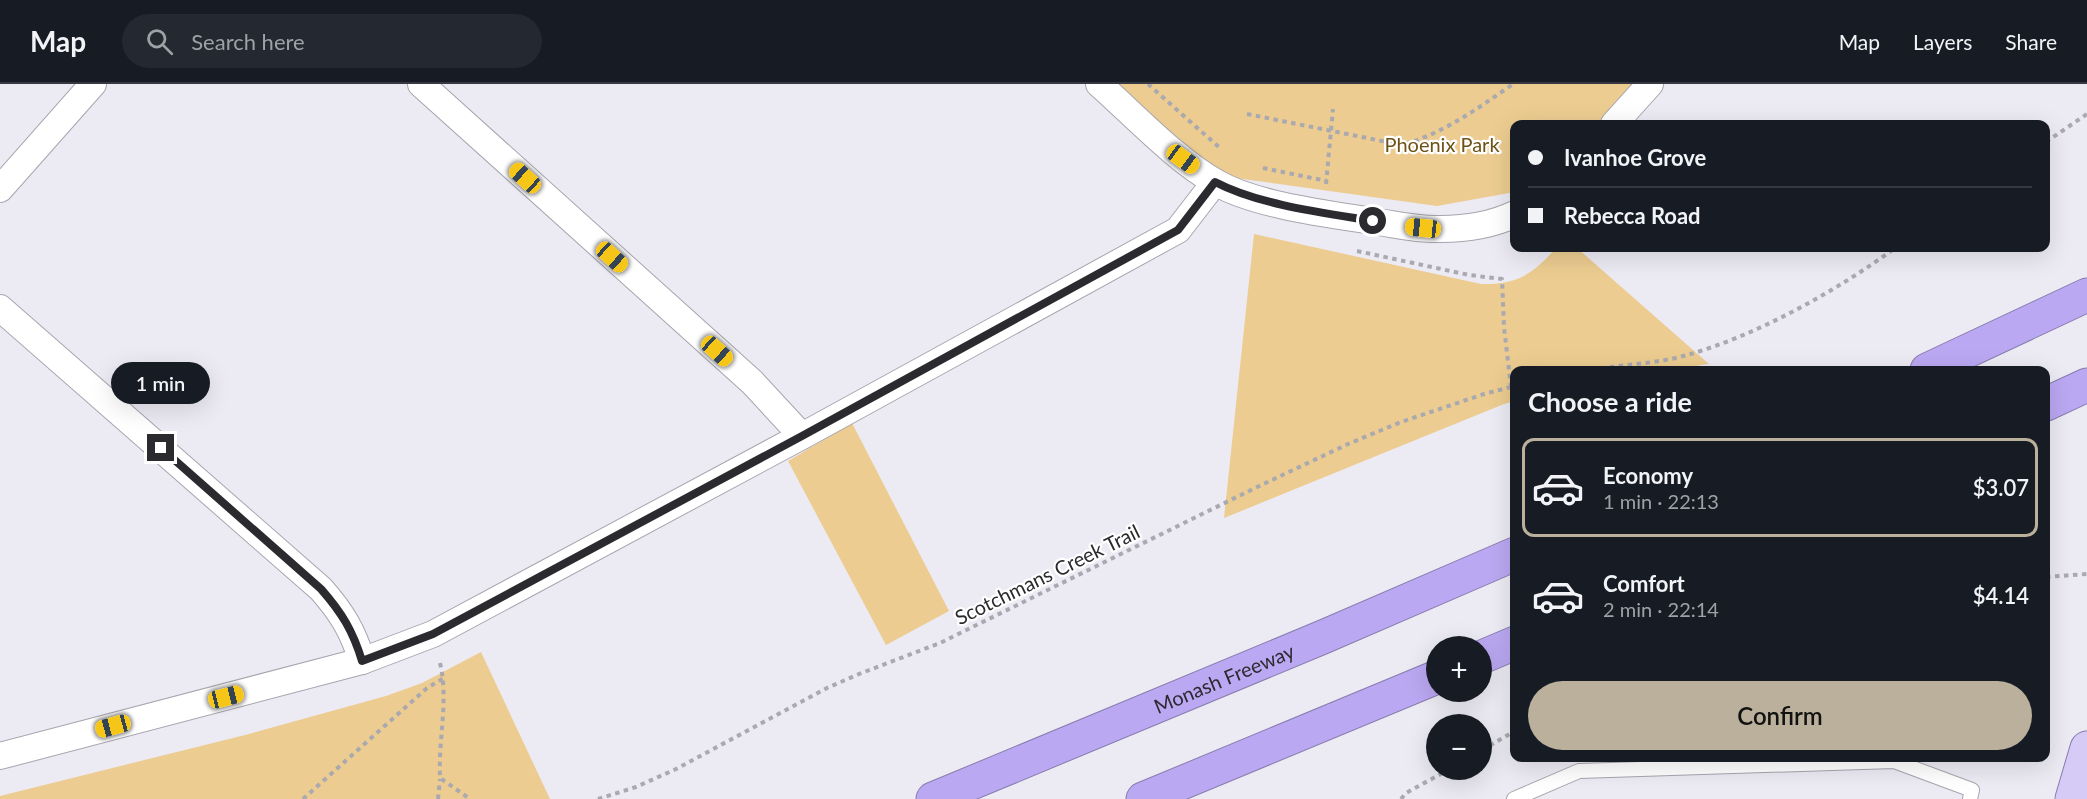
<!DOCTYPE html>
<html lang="en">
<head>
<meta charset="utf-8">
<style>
	:root { --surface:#171b24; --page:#242831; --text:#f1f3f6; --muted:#9ea1a6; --line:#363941; --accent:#bab09c }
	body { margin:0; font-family:Lato,sans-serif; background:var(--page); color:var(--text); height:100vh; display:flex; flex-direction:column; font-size:22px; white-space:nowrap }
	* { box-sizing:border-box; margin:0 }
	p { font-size:20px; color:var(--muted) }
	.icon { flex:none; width:33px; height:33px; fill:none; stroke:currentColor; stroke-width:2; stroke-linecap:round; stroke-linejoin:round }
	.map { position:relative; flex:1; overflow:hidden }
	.drawer { position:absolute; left:1510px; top:282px; width:540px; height:396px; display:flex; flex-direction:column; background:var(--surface); border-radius:12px; box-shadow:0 6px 24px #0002 }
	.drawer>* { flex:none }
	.hud { position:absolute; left:1510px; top:36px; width:540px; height:132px; border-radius:12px; box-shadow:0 6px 24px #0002; display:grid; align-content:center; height:132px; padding:0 18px; background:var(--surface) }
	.controls { position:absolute; left:1426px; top:552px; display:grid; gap:12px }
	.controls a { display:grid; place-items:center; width:66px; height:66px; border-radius:50%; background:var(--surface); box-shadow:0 6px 24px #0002; font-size:30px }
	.end { position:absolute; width:27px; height:27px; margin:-14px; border:8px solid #2b2a2e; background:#fff; box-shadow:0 0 0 3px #fff }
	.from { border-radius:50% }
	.bubble { position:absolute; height:42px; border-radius:21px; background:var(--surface); box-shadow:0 6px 24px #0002; font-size:20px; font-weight:600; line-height:42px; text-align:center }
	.car { position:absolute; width:18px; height:36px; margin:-18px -9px; border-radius:8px; box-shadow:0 0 4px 2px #0007; background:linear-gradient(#f5c518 24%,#345 0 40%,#f5c518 0 76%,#345 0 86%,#f5c518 0) }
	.hud b { display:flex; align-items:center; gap:21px; height:57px; font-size:22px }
	.hud b+b { border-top:2px solid var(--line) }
	.hud i { width:15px; height:15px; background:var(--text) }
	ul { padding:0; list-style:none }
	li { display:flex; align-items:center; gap:18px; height:99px; margin:0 12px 9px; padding:0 6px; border:3px solid transparent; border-radius:12px }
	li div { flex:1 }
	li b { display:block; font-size:22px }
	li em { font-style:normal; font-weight:600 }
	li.active { border-color:var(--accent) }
	li>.icon { width:54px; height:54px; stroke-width:1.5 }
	h2 { padding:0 18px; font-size:27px; line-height:72px }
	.action { display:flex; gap:12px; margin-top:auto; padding:12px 18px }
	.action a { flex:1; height:69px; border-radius:36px; background:var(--accent); color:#111; font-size:24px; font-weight:600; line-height:69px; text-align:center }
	header { display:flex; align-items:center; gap:36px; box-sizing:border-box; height:84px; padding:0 30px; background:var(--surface); border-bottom:2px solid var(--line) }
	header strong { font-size:28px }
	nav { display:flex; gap:33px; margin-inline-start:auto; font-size:21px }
	.search { width:420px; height:54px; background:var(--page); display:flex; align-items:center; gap:15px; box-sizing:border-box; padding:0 21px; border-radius:33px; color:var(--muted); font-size:22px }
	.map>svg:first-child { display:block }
</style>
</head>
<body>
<header>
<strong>Map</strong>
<div class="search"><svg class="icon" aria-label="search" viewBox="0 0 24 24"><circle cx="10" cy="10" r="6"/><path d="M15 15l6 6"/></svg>Search here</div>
<nav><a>Map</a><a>Layers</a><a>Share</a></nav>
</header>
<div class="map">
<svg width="2087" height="715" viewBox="0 0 2087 715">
	<rect width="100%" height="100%" fill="#ecebf4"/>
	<!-- green -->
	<g fill="#eccc90">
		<path d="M1113,0H1637L1601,40H1515V108L1437,122L1221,92Z"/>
		<path d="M1254,150L1481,200C1517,201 1533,190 1556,164H1577L1709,280L1670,286H1515V317L1504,320L1224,434Z"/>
		<path d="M852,339L949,527L886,561L788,377Z"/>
		<path d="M481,568L550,715H0V712L249,650L386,612L422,599Z"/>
	</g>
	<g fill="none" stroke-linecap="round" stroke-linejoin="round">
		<!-- service casing -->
		<g stroke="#a7a5ae" stroke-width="16">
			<path id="service" d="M1514,715L1579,687L1894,677L1972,706L1970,715"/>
		</g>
		<!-- minor casing -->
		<g stroke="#a7a5ae" stroke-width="28">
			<g id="minor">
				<path d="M421,0L752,298L802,352"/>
				<path d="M1099,0C1134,31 1177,77 1217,99C1255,121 1328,130 1372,137C1394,140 1417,146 1440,145C1465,145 1492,141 1515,130"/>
				<path d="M1614,40L1650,0"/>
				<path d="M0,105L93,0"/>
				<path d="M0,224L321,505C342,529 353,547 362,577"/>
				<path d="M0,672L362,577L433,550L802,352L1178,146L1215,98"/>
			</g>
		</g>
		<!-- primary casing -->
		<g stroke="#887cad" stroke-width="35">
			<path id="primary" d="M2072,715L2087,664"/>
		</g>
		<!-- motorway casing -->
		<g stroke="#887cad" stroke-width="35">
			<g id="motorway">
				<path d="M1927,286L2087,211"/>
				<path d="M2046,320L2087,301"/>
				<path d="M1482,573L1515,559"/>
				<path id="s1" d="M933,715L1323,553L1515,470"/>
				<path d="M1143,715L1437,593"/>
			</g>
		</g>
		<!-- path -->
		<g stroke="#aaa9b0" stroke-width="4" stroke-dasharray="4.5 4.5" stroke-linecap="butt">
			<path d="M1148,0L1221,65"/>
			<path d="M1247,30L1402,61C1444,49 1477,25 1513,0"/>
			<path d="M2046,58L2087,30"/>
			<path d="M1263,84L1327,97"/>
			<path d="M1326,100L1333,25"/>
			<path d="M1357,167L1469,191L1502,195L1504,243L1511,303"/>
			<path d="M1592,286C1623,280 1657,280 1687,271C1756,252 1838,206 1895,164"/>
			<path d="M2046,493L2087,490"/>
			<path d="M440,579C449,616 438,656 440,694L470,715"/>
			<path d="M1482,666L1515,647"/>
			<path d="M303,715L427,604L444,594"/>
			<path d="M438,715L440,695"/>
			<path d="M598,715L636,703L676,685L827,604L859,590L940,559L1253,405L1348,360L1401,338L1484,310L1515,302"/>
			<path d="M1401,715L1406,709L1448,686"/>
		</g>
		<!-- service -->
		<use href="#service" stroke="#fff" stroke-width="14"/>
		<!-- minor -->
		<use href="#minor" stroke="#fff" stroke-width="26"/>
		<!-- primary -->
		<use href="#primary" stroke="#d6cbf7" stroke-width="33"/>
		<!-- motorway -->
		<use href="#motorway" stroke="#baa8f2" stroke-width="33"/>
	</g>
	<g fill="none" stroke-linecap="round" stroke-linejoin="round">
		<!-- route -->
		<path stroke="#2b2a2e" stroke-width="8" d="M161,364L321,505C342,529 353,547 362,577L433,550L802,352L1178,146L1215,98C1259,121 1324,129 1373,137"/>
	</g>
	<g text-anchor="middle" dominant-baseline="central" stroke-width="4.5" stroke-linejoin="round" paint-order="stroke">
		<!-- park labels -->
		<g font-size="20" fill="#6e5317" stroke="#fff">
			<text x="1442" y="60">Phoenix Park</text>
		</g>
		<!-- street labels -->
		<g font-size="20" fill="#2b2a2e" stroke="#fff">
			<text transform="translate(1047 490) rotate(-26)">Scotchmans Creek Trail</text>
			<text stroke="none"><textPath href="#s1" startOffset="315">Monash Freeway</textPath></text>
		</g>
	</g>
</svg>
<div class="controls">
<a>+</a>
<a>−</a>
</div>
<i class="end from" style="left:1373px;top:137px"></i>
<i class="end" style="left:161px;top:364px"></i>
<div class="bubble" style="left:111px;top:278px;width:99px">1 min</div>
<i class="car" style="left:1183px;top:75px;rotate:126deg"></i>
<i class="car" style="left:525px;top:94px;rotate:312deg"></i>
<i class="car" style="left:1423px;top:144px;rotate:276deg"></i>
<i class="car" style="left:612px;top:173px;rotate:132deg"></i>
<i class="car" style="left:717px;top:267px;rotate:132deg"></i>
<i class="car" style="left:226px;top:613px;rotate:76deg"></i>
<i class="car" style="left:113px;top:642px;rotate:255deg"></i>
<div class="hud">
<b><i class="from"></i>Ivanhoe Grove</b>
<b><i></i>Rebecca Road</b>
</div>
<section class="drawer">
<h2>Choose a ride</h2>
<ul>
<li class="active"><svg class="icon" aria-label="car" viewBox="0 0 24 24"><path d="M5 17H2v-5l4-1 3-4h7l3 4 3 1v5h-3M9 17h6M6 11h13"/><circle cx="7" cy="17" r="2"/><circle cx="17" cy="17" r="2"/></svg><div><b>Economy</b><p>1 min · 22:13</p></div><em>$3.07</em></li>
<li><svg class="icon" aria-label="car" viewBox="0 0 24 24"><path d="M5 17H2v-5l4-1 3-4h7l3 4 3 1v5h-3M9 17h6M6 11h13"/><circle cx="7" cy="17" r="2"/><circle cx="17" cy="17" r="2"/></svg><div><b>Comfort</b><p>2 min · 22:14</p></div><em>$4.14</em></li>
</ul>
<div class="action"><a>Confirm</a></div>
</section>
</div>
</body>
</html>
